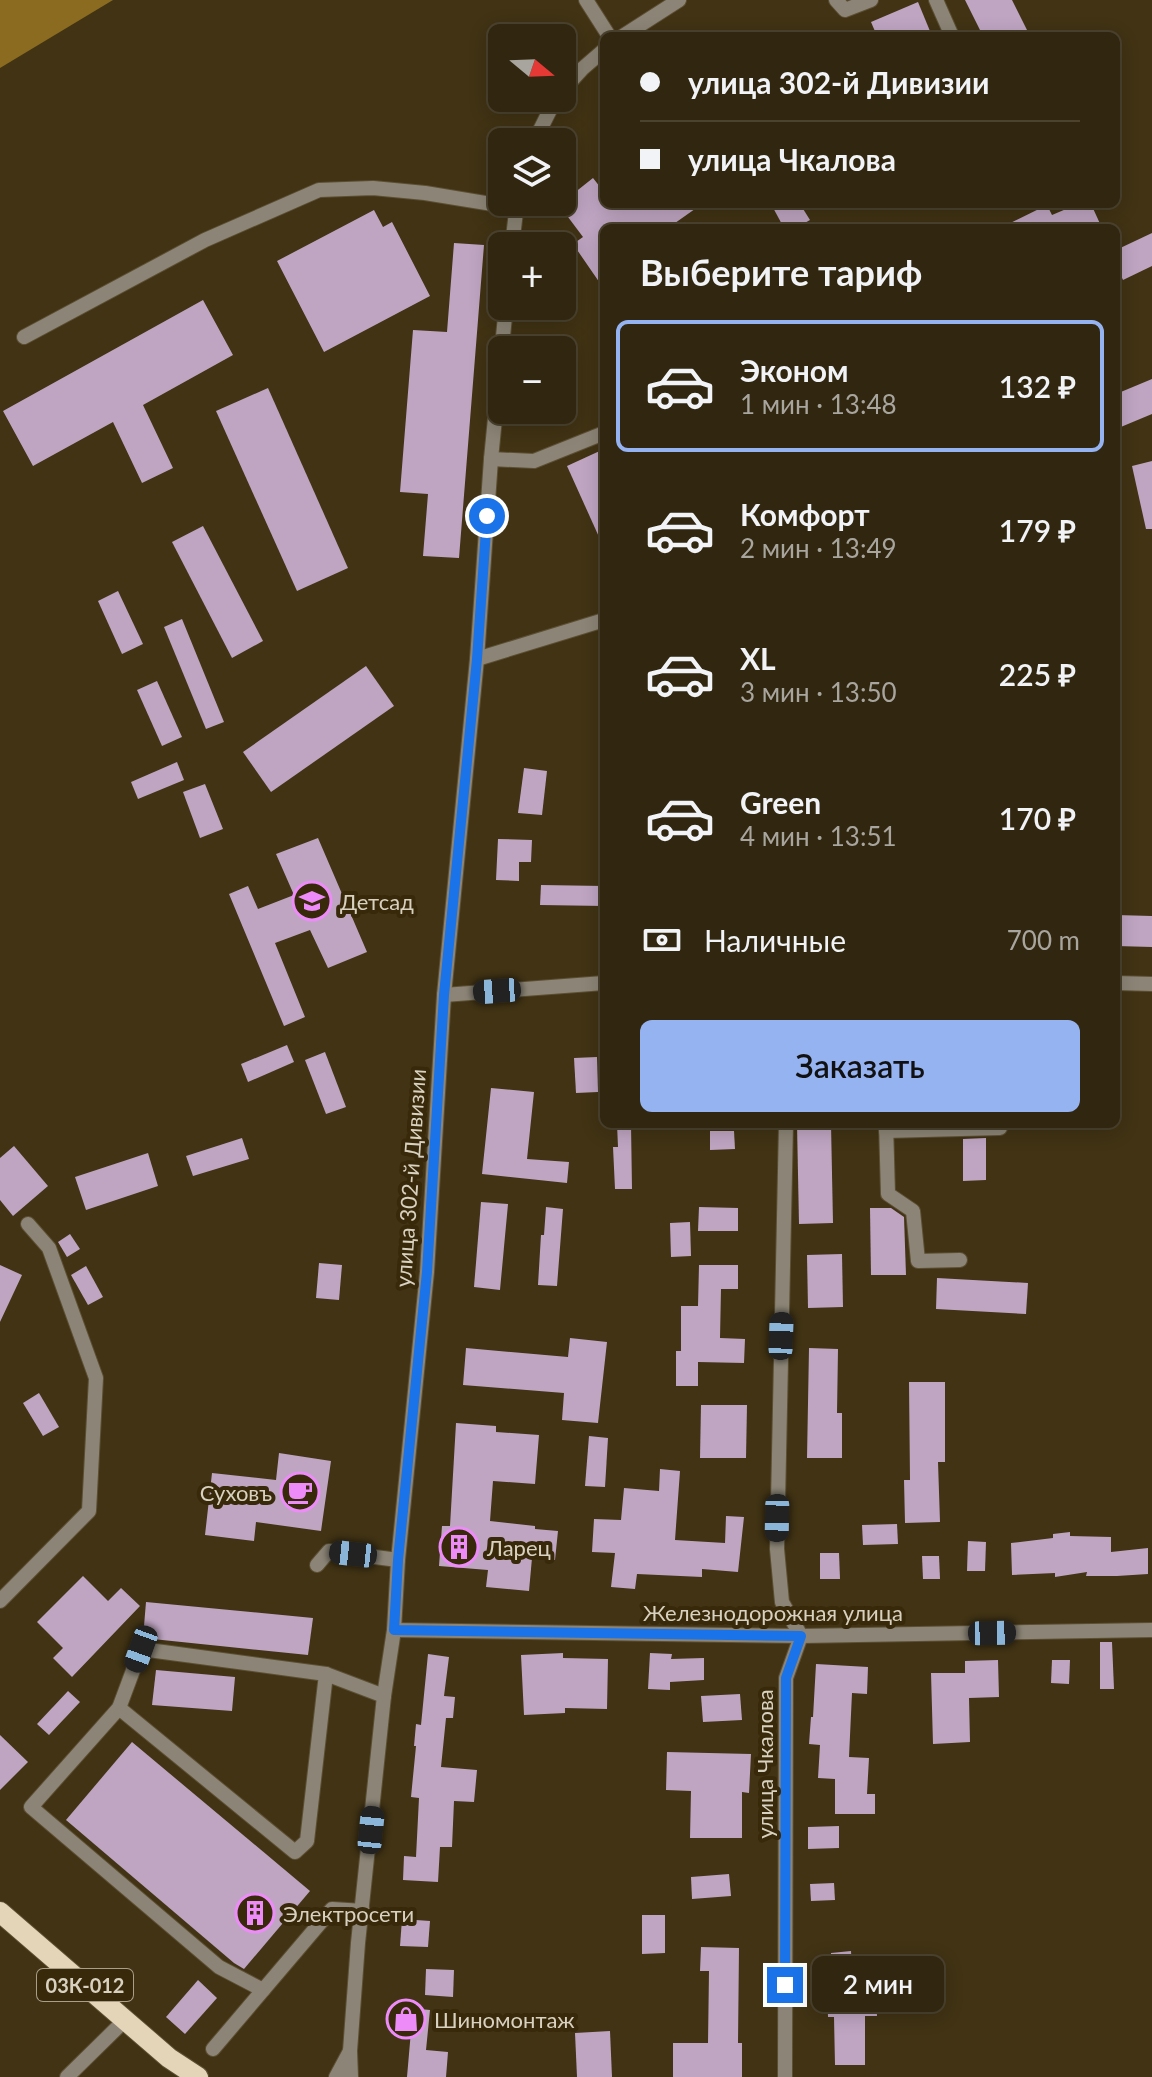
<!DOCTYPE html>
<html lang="ru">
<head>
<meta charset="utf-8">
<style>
	:root { --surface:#31260f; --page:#3d321d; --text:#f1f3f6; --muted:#a8a59e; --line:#4c432f; --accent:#95b2f1 }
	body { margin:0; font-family:Lato,sans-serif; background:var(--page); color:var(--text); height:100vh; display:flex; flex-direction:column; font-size:30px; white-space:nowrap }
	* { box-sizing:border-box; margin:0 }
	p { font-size:26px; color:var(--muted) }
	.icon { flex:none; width:44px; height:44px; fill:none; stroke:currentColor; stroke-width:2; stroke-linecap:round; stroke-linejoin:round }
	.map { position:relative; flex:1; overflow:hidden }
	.side { position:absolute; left:600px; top:224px; width:520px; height:904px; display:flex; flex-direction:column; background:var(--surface); border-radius:12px; box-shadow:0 4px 20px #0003,0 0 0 2px var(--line) }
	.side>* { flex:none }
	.top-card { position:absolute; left:600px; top:32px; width:520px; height:176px; border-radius:12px; box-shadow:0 4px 20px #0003,0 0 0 2px var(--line); display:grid; align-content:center; height:176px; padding:0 40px; background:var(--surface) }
	.needle { width:52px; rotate:109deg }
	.buttons { position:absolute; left:488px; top:24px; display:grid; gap:16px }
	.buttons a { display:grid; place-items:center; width:88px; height:88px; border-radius:12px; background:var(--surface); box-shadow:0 4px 20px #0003,0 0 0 2px var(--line); font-size:40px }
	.end { position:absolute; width:36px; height:36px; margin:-18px; border:10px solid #1a73e8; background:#fff; box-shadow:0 0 0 4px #fff }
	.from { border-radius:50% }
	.bubble { position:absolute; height:56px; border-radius:12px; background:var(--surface); box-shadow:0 4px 20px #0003,0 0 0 2px var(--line); font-size:26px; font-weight:600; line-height:56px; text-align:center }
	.car { position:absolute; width:24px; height:48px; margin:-24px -12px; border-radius:10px; box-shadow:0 0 6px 2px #0007; background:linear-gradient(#222 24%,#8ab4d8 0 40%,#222 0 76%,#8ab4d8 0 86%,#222 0) }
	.top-card b { display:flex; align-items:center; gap:28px; height:76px; font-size:30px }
	.top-card b+b { border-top:2px solid var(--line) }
	.top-card i { width:20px; height:20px; background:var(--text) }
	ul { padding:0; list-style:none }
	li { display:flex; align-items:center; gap:24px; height:132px; margin:0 16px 12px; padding:0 24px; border:4px solid transparent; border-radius:12px }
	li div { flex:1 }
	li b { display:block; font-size:30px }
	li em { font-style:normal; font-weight:600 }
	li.active { border-color:var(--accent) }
	li>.icon { width:72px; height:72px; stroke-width:1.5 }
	h2 { padding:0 40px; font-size:36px; line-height:96px }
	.pay { display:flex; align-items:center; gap:20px; height:88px; padding:0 40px; font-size:30px }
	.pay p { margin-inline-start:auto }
	.cta { display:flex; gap:16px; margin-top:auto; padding:16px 40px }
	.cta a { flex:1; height:92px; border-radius:12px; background:var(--accent); color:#111; font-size:32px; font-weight:600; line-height:92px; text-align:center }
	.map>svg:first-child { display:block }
</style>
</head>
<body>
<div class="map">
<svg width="1152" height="2077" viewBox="0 0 1152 2077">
	<rect width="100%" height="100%" fill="#413314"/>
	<!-- forest -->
	<path fill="#8a6b1f" d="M0,0H113L0,68Z"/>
	<!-- building -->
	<g fill="#bfa5c2">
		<path d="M965,0H1012L1030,36H983Z"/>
		<path d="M918,2L932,36H877L871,22Z"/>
		<path d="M593,178L604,192V204H702L668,228H604V289L573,244L583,237L559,205Z"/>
		<path d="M771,204H800L810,220L796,228H784Z"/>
		<path d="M1078,204H1091L1102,228H1000L1047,205L1052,215Z"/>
		<path d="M374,210L383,227L392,222L430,296L324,352L277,261Z"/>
		<path d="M1152,233V266L1123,280L1116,265V250Z"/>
		<path d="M454,243L484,245L459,558L423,556L428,494L400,492L413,330L447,332Z"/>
		<path d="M203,300L233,355L143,405L173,468L142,483L113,422L33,466L3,411Z"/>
		<path d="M1152,379V414L1116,429V394Z"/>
		<path d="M268,388L348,568L297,591L216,411Z"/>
		<path d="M604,449V548L567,466Z"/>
		<path d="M1152,461V529H1146L1132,466Z"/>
		<path d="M203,526L263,641L232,658L172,542Z"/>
		<path d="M118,591L143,644L122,654L98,601Z"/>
		<path d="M182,619L224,722L206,729L164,627Z"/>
		<path d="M366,666L394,706L271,792L243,752Z"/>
		<path d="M157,681L182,737L162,746L137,690Z"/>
		<path d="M177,762L184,780L138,799L131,782Z"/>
		<path d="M524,768L547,771L542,815L518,813Z"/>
		<path d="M205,784L223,829L200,838L183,792Z"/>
		<path d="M318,838L367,952L328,968L310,930L275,943L305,1017L284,1026L229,894L248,886L258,909L294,895L276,854Z"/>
		<path d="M498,839L532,840L531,862H519V881L496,880Z"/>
		<path d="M541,885L604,886V906L540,905Z"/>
		<path d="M1116,915L1152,916V947L1116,946Z"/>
		<path d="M287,1045L294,1062L248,1082L241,1064Z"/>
		<path d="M325,1052L346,1107L326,1114L305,1060Z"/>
		<path d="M597,1057L598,1092L576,1093L574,1058Z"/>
		<path d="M491,1088L534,1092L527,1159L569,1162L567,1183L482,1174Z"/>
		<path d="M617,1124H631L632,1189H615L613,1147H618Z"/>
		<path d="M797,1124H831L833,1223L799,1224Z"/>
		<path d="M710,1131H734L735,1149L710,1150Z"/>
		<path d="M242,1138L249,1159L193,1176L186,1156Z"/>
		<path d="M986,1138V1180L963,1181V1139Z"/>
		<path d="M14,1146L48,1186L13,1216L0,1200V1158Z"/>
		<path d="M148,1153L158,1186L86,1210L75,1177Z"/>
		<path d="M481,1202L508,1204L500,1290L474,1287Z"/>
		<path d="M546,1207L563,1209L557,1286L538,1285L541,1235H544Z"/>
		<path d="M699,1207L738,1208V1231H698Z"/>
		<path d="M870,1208H891L904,1217L906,1275H871Z"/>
		<path d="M690,1222L691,1256L671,1257L670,1223Z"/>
		<path d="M70,1234L80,1249L67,1257L58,1242Z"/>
		<path d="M842,1254L843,1307L808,1308L807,1255Z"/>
		<path d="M319,1263L342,1265L339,1300L316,1298Z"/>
		<path d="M0,1265L22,1275L0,1322Z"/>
		<path d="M699,1265H738V1289H721L720,1338L745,1339L744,1363L698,1362V1386H676V1351H681V1306H698Z"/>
		<path d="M86,1266L103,1297L88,1305L71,1275Z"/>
		<path d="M937,1278L1028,1283L1026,1314L936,1309Z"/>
		<path d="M570,1338L607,1342L598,1423L562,1420L564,1393L463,1385L466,1348L568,1357Z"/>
		<path d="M809,1348L838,1349L837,1413H842V1458H807Z"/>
		<path d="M909,1382H945V1462H938L940,1522L905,1523L904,1480H910Z"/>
		<path d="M39,1393L59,1427L43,1436L23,1403Z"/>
		<path d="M701,1405H747L746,1458H700Z"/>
		<path d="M456,1423L496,1426V1432L539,1435L535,1484L493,1481L490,1521L535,1526V1529L558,1531L555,1560L532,1558L529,1591L486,1587L488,1570L439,1566L442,1526H450Z"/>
		<path d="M589,1436L608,1438L605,1487L585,1486Z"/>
		<path d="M279,1453L331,1461L321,1531L256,1522L254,1541L205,1535L212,1473L276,1480Z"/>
		<path d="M660,1469L680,1471L675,1540L725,1543L726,1516L744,1517L738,1572L702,1569V1577L637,1574L635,1589L611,1587L615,1553L592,1552L594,1519L621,1520L624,1488L659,1491Z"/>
		<path d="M897,1524L898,1544L863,1545L862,1525Z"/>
		<path d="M1070,1532V1536L1111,1537V1552L1148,1548V1574L1117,1576H1086L1087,1572L1055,1577V1573L1012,1575L1011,1543L1053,1538V1534Z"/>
		<path d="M968,1541L986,1542L985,1571H967Z"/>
		<path d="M820,1553H839L840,1579H820Z"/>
		<path d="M922,1556H939L940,1579H923Z"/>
		<path d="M83,1576L108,1601L121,1588L140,1606L72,1677L53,1658L63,1648L37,1622Z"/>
		<path d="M146,1602L313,1618L308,1655L143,1638Z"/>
		<path d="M1100,1642H1112L1114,1689H1100Z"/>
		<path d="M563,1653V1658L608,1659L607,1709L565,1708V1713L524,1715L521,1655Z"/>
		<path d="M650,1653L672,1654L671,1659L704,1658V1680L670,1682V1690L648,1689Z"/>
		<path d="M428,1654L449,1657L444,1696L455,1697L453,1718H446L441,1767L477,1770L474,1802L454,1801L452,1847H440L438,1882L403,1880L404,1856L416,1857L419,1798L411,1797L416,1746H414L416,1724L421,1725Z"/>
		<path d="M998,1660L999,1697L969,1698L970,1742L933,1744L931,1673H965V1661Z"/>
		<path d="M1052,1660H1070L1069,1684L1051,1683Z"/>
		<path d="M816,1664L868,1667L867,1694L852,1693L849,1757L869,1758L867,1794H875V1814H835V1779L818,1778L820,1745L809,1744L811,1717H813Z"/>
		<path d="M156,1670L235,1677L232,1711L152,1705Z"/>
		<path d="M68,1691L80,1702L49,1735L37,1724Z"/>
		<path d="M740,1694L742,1720L703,1722L701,1696Z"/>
		<path d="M0,1735L28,1762L0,1790Z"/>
		<path d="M132,1742L310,1891L244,1969L234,1963L66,1820Z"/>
		<path d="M667,1752L751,1754L749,1793L742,1792V1838H690L691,1791L666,1790Z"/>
		<path d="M839,1826V1848L808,1849V1827Z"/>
		<path d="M729,1874L731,1896L692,1899L691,1877Z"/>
		<path d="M834,1883L835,1900L811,1901L810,1884Z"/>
		<path d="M642,1915H665V1953L642,1954Z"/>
		<path d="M402,1919L430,1921L428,1947L400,1946Z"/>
		<path d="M701,1947L739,1948L738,2043H742V2077H673V2043H708L709,1971H700Z"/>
		<path d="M851,1951L853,1986H876L877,2016H865V2065H835L834,2017H828L827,1987H831V1953Z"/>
		<path d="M426,1969L454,1970L453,1997L425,1995Z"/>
		<path d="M198,1980L217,1998L185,2034L166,2017Z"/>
		<path d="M400,2007L430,2010L426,2050L448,2052L446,2077H407L411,2031L398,2030Z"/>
		<path d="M610,2031L612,2077H577L575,2033Z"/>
	</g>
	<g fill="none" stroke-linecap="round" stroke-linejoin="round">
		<!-- minor casing -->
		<g stroke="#5c4f33" stroke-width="16">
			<g id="minor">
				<path d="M586,0L609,36"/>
				<path d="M836,0L845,10L871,0"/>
				<path d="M936,0L952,36"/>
				<path d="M623,36L679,0"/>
				<path d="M562,91L582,69L604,50"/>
				<path d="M534,142L556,98"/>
				<path d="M512,246L517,203"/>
				<path d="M24,337L205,240L319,190L373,188L425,193L516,208"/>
				<path d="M491,459L534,461L604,433"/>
				<path d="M477,659L604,620"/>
				<path d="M1116,983L1152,984"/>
				<path d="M444,995L604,983"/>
				<path d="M886,1124L888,1194L913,1211L918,1261L960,1260"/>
				<path d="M886,1131L1000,1128"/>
				<path d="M317,1565L329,1551L398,1560"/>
				<path d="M0,1601L89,1511L96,1378L49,1248L28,1224"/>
				<path d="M394,1630L801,1636L1152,1630"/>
				<path d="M119,1708L295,1852L307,1841L326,1674"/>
				<path d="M263,1990L219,1967L31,1807L119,1708L141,1649L326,1674L384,1696"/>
				<path d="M213,2049L332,1909L363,1911"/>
				<path d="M67,2077L125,2020"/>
				<path d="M336,2077L350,2051"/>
				<path d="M351,2077L350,2051L358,1943L384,1696L394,1630L398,1560L427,1272L444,995L477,659L491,459L506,306"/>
				<path d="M785,2077L786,1678L801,1636L782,1602L777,1549L786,1124"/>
			</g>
		</g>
		<!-- major casing -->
		<g stroke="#5c4f33" stroke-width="22">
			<path id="major" d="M0,1912L169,2058L198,2077"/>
		</g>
		<!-- minor -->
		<use href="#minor" stroke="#8c8577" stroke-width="14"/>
		<!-- major -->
		<use href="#major" stroke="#e4d5b8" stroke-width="20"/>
	</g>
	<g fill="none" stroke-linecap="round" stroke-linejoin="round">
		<!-- route -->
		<path stroke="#1a73e8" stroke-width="10" d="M487,516L477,659L444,995L427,1272L398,1560L394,1630L801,1636L786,1678L785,1985"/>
	</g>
	<!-- icons -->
	<defs>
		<g id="school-ring" transform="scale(2)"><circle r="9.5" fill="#372909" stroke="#ed8cf9" stroke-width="1.5"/><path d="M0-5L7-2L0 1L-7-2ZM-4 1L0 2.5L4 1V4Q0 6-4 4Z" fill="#ed8cf9"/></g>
		<g id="cafe-ring" transform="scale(2)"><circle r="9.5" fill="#372909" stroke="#ed8cf9" stroke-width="1.5"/><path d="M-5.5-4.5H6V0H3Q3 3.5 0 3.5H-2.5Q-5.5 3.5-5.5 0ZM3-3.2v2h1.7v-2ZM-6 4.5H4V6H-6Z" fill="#ed8cf9"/></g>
		<g id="building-ring" transform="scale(2)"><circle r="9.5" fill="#372909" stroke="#ed8cf9" stroke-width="1.5"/><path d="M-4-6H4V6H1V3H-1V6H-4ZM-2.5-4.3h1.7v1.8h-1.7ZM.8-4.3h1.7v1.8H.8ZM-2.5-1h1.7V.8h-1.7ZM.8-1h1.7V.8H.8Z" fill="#ed8cf9"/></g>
		<g id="shop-ring" transform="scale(2)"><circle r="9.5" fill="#372909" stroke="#ed8cf9" stroke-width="1.5"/><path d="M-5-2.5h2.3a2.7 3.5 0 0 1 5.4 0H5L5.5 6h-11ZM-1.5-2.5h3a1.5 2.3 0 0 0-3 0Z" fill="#ed8cf9"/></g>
	</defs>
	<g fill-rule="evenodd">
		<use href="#school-ring" x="312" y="901"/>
		<use href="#cafe-ring" x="300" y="1492"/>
		<use href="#building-ring" x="459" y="1547"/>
		<use href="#building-ring" x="255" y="1913"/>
		<use href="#shop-ring" x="406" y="2019"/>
	</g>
	<g text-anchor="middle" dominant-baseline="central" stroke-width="8" stroke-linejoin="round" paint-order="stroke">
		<!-- shield labels -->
		<rect fill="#372909" stroke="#a89f89" stroke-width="2" x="37" y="1969" width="96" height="32" rx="6"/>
		<g font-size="20" font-weight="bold" fill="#d9d1c0">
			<text x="85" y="1985">03К-012</text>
		</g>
		<!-- poi labels -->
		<g font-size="22" fill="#d9d1c0" stroke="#372909" text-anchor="start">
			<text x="340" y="901">Детсад</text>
			<text x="272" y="1492" text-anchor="end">Суховъ</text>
			<text x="487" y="1547">Ларец</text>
			<text x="283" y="1913">Электросети</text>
			<text x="434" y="2019">Шиномонтаж</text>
		</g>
		<!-- street labels -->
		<g font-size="22" fill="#d9d1c0" stroke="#372909">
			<text transform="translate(410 1178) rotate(-86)">улица 302-й Дивизии</text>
			<text x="773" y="1612">Железнодорожная улица</text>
			<text transform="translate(764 1764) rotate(-90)">улица Чкалова</text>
		</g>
	</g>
</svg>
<div class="buttons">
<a><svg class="needle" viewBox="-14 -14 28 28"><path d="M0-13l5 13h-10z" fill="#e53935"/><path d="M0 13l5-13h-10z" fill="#a8a59e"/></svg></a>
<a><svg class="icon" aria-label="layers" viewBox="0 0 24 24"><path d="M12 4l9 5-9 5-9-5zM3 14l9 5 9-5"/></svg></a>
<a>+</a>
<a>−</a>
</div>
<i class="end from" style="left:487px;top:516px"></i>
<i class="end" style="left:785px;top:1985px"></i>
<div class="bubble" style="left:812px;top:1956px;width:132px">2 мин</div>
<i class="car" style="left:497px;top:991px;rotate:266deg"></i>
<i class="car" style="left:781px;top:1336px;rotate:2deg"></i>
<i class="car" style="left:777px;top:1518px;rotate:181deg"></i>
<i class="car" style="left:353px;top:1554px;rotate:276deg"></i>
<i class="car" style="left:992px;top:1633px;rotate:89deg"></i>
<i class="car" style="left:141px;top:1649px;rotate:200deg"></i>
<i class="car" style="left:371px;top:1830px;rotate:6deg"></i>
<div class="top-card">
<b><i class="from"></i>улица 302-й Дивизии</b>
<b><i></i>улица Чкалова</b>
</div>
<section class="side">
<h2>Выберите тариф</h2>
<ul>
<li class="active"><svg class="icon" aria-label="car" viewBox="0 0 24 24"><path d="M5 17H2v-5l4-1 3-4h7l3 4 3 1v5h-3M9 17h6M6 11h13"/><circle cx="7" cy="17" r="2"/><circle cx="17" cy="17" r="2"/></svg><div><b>Эконом</b><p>1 мин · 13:48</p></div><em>132 ₽</em></li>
<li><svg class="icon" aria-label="car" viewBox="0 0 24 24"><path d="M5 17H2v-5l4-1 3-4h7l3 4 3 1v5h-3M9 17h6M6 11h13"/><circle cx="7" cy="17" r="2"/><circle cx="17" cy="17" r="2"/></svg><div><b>Комфорт</b><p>2 мин · 13:49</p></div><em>179 ₽</em></li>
<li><svg class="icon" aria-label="car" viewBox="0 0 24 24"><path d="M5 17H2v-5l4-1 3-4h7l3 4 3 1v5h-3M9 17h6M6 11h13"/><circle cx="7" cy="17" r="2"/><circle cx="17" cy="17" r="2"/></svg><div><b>XL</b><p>3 мин · 13:50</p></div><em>225 ₽</em></li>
<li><svg class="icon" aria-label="car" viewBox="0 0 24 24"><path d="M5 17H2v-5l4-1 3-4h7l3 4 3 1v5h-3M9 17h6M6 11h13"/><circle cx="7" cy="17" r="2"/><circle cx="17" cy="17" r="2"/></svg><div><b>Green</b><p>4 мин · 13:51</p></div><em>170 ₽</em></li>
</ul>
<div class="pay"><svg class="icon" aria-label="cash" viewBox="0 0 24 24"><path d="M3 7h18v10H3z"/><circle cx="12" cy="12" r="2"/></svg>Наличные<p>700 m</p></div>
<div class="cta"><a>Заказать</a></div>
</section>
</div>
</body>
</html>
